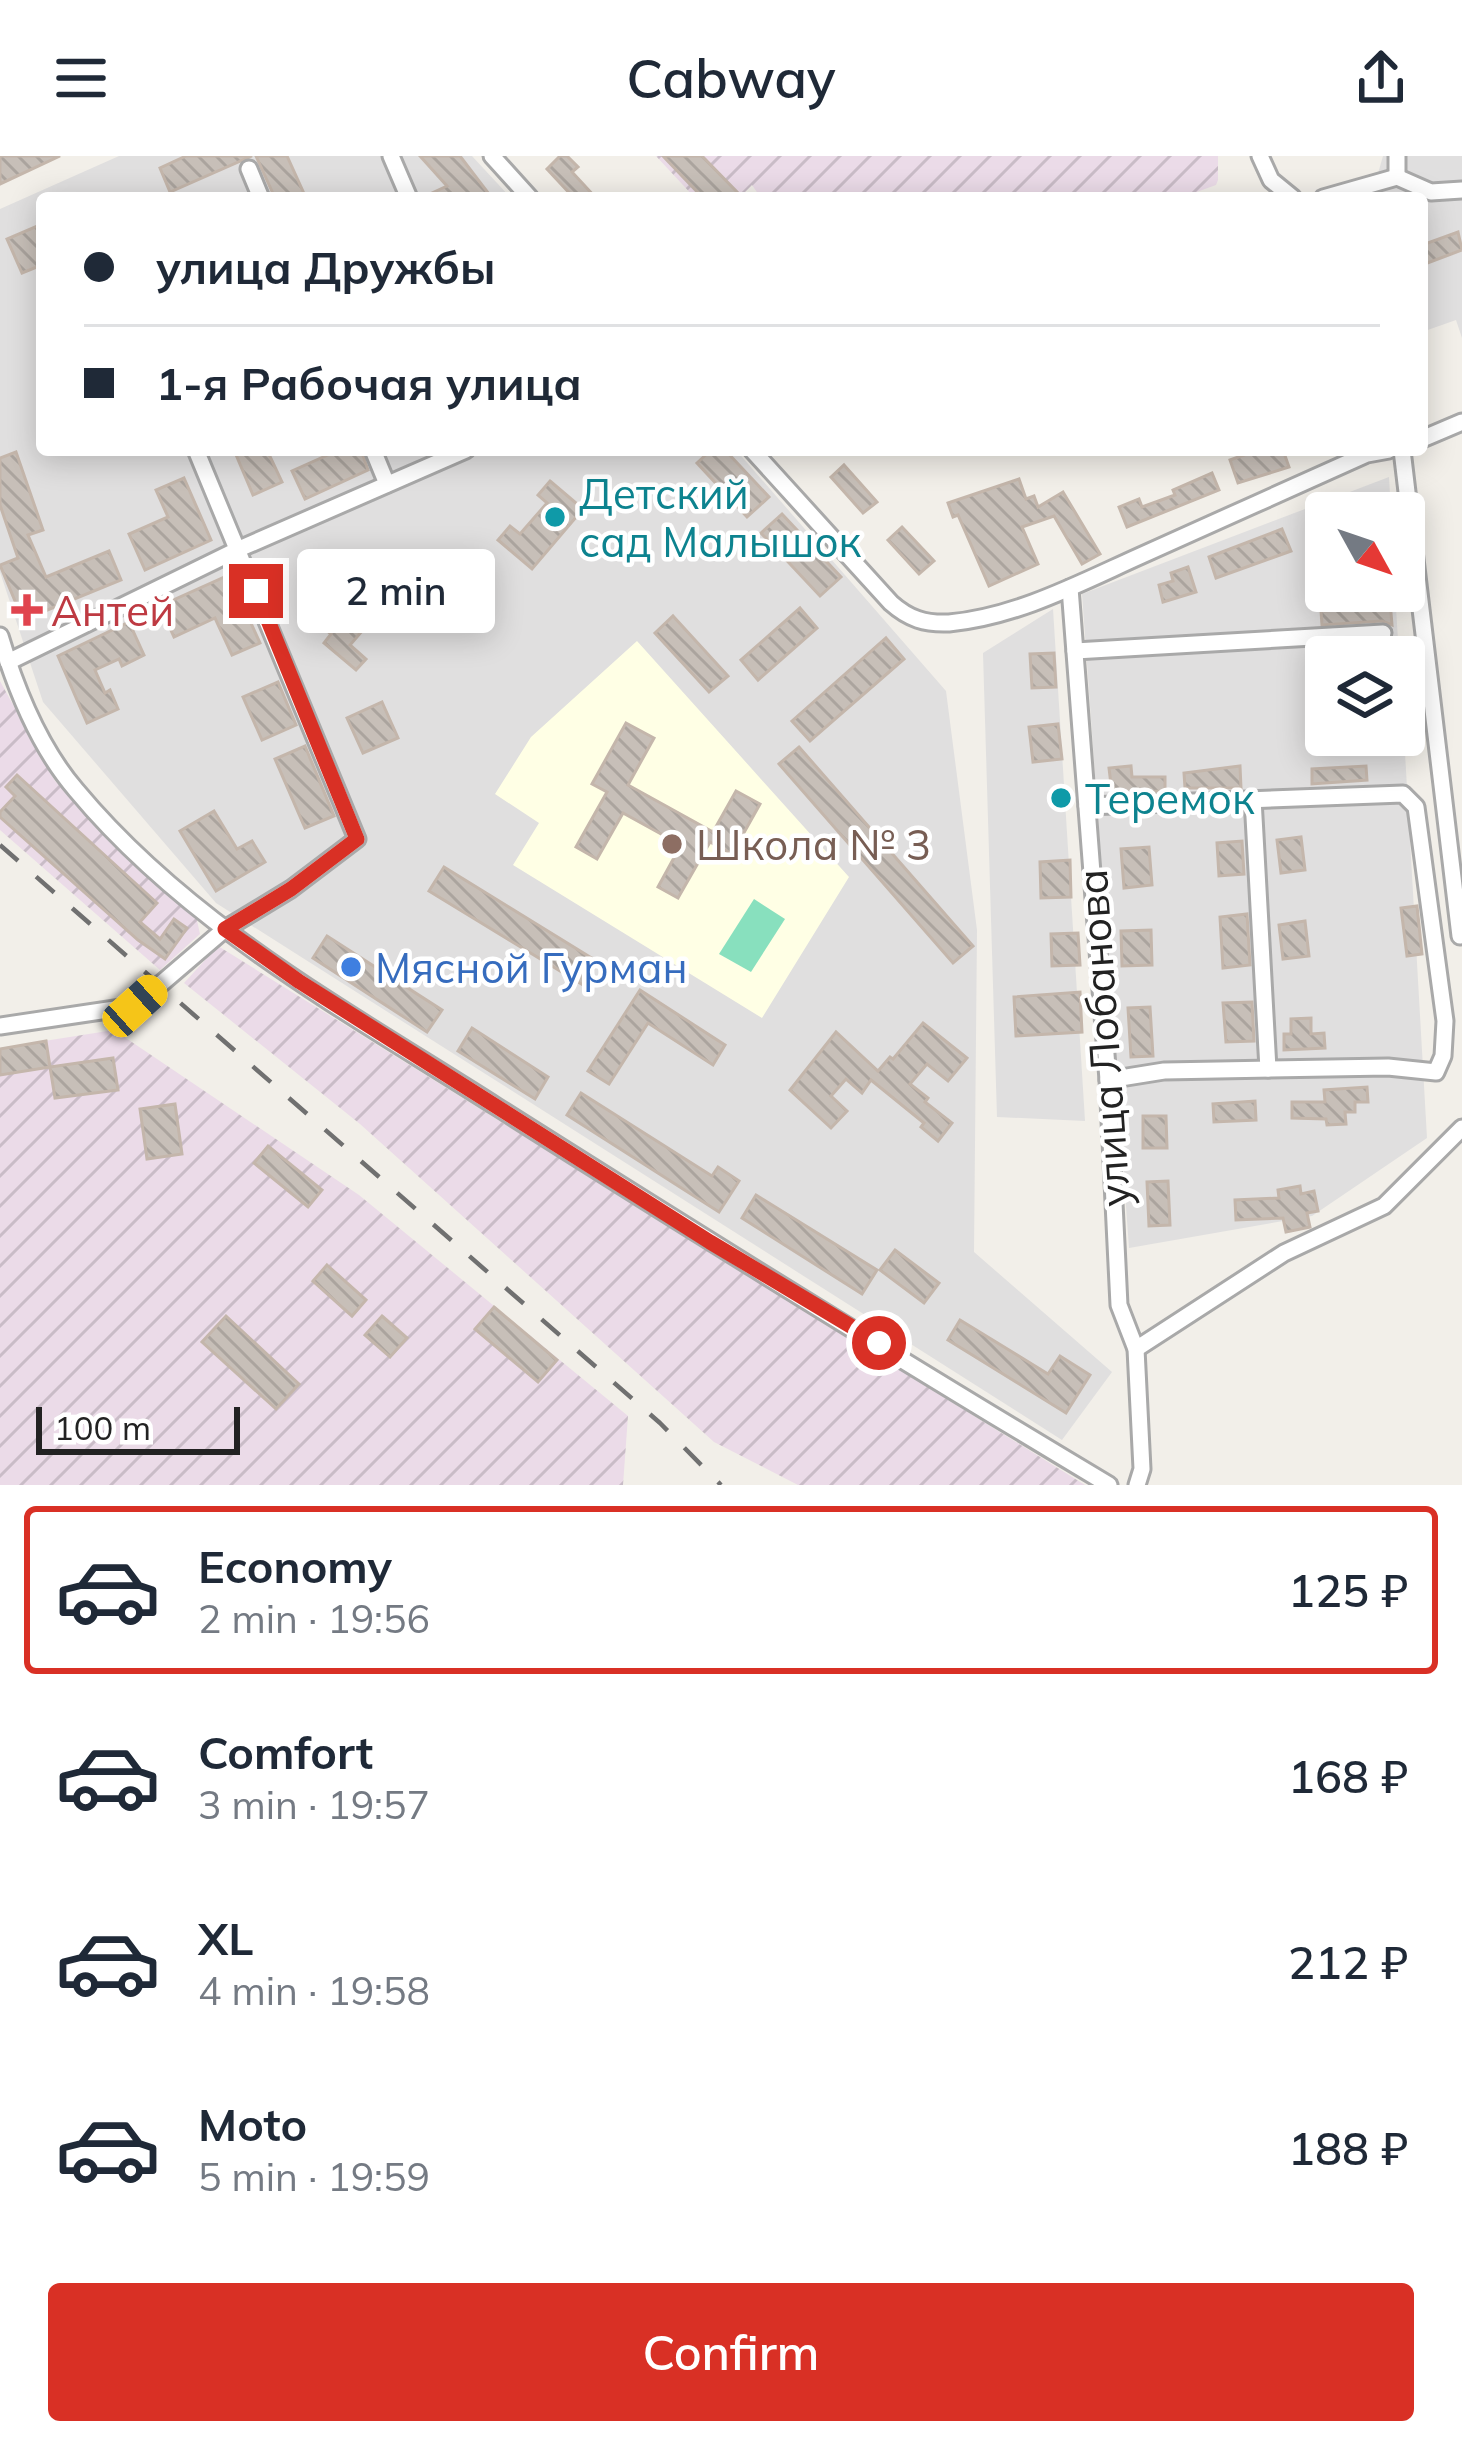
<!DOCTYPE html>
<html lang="en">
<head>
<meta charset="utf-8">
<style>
	:root { --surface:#fff; --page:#f6f6f7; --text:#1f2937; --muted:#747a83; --line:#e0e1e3; --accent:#d93025 }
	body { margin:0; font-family:Mulish,sans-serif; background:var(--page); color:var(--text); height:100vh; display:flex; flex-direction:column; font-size:45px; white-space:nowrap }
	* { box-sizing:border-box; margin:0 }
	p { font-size:39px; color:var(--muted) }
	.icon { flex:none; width:66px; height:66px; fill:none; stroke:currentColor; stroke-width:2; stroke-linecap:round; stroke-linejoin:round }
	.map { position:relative; height:1329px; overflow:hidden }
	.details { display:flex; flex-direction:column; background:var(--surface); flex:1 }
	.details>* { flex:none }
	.top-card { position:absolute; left:36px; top:36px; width:1392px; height:264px; border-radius:12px; box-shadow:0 6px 30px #0003; display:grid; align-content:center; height:264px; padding:0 48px; background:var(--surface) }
	.needle { width:78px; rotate:130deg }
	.fabs { position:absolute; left:1305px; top:336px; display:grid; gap:24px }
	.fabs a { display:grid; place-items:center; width:120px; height:120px; border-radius:12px; background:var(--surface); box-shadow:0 6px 30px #0003; font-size:60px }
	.scale { position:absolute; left:36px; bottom:30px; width:204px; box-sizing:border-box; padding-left:12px; border:6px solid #222; border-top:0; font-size:33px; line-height:42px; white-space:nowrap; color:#222; -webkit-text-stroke:9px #fff; paint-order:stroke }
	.end { position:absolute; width:54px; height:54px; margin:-27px; border:15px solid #d93025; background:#fff; box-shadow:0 0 0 6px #fff }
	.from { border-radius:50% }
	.bubble { position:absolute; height:84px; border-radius:12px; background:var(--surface); box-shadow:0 6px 30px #0003; font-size:39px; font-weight:600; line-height:84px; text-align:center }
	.car { position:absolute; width:36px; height:72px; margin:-36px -18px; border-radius:15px; box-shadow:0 0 9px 3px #0007; background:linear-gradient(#f5c518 24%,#345 0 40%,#f5c518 0 76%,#345 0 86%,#f5c518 0) }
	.top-card b { display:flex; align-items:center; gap:42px; height:114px; font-size:45px }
	.top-card b+b { border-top:3px solid var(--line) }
	.top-card i { width:30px; height:30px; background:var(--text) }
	ul { padding:21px 0 0; list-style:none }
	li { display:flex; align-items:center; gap:36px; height:168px; margin:0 24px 18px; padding:0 24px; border:6px solid transparent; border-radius:12px }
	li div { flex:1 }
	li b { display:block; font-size:45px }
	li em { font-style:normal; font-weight:600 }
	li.selected { border-color:var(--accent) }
	li>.icon { width:108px; height:108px; stroke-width:1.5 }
	.primary-button { display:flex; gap:24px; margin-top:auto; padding:24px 48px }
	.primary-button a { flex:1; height:138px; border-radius:12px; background:var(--accent); color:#fff; font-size:48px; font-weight:600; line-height:138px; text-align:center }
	header { display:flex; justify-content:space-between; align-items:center; height:156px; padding:0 48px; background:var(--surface); font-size:54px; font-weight:600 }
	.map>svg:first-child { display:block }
</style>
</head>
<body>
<header><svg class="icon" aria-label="menu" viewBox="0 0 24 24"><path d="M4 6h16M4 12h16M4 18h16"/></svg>Cabway<svg class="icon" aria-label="share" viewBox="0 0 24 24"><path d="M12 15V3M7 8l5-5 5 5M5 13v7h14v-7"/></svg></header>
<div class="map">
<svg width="1462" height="1329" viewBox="0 0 1462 1329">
	<defs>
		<pattern id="industrial-furrows" width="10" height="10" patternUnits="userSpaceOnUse" patternTransform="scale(3)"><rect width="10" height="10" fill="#ebdbe8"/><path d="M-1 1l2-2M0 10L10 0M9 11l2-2" fill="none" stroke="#c9bcc7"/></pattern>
		<pattern id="building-back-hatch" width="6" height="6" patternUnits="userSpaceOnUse" patternTransform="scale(3)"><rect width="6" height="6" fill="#c7bfb8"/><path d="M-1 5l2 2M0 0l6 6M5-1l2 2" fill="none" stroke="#aba49e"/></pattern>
	</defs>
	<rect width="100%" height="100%" fill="#f2efe9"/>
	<!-- residential -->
	<g fill="#e0dfdf">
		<path d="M119,0H472L511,42H42V294H736L946,535L977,774L974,1096L1112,1216L1062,1284L216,747L43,546L0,416V53Z"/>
		<path d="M1383,0H1462V182L1456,164L1422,176V42H1380L1375,28Z"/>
		<path d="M1389,321L1391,357H1326V435H1395L1399,501H1326V579H1404L1427,982L1312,1060L1129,1092L1082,438Z"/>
		<path d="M1053,453L1085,965L997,961L983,497Z"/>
	</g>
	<!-- industrial -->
	<g fill="url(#industrial-furrows)">
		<path d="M656,0H1218V24L1216,29L1180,42H761L752,29L739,42H695Z"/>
		<path d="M0,525L55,625L196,760L200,778L160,814L0,674Z"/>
		<path d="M218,790L1085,1329H798L714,1286L360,968L184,827Z"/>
		<path d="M114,874L359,1039L628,1260L623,1329H0V892Z"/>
	</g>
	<!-- education -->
	<path fill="#ffffe5" d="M637,485L849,721L762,862L513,709L539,667L495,638L531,581Z"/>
	<!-- pitch -->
	<path fill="#88e0be" d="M754,743L785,763L751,816L719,798Z"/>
	<!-- building -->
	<g fill="url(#building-back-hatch)" stroke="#c4b6ab" stroke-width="3">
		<path d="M0,0H60L0,28Z"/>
		<path d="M186,0H252L170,36L160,12Z"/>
		<path d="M256,0H287L306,42H275Z"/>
		<path d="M420,0H460L492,42H421L447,30Z"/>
		<path d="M560,0H567L578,11L572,16L596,42H574L547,13Z"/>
		<path d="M663,0H702L737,36L730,42H703Z"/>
		<path d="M42,68V99L38,100L42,109L22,117L7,83Z"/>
		<path d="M1458,76L1462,94L1422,109V89Z"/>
		<path d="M234,294H267L282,326L253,339Z"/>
		<path d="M339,294H361L368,314L305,343L292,315Z"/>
		<path d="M711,294H725L769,341L747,361L697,307Z"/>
		<path d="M1258,294H1283L1289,311L1238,327L1230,304Z"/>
		<path d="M16,296L43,374L28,379L46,421L109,395L121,424L23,464L0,409L18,402L0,349V302Z"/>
		<path d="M844,309L877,346L863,357L831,321Z"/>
		<path d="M1212,317L1219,334L1127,371L1119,351L1139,343L1142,351L1175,339L1173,334Z"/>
		<path d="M184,322L211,384L145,414L129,378L168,361L156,334Z"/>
		<path d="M1019,323L1026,343L1034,340L1038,351L1063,336L1100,398L1082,408L1054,360L1022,371L1038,408L989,430L958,359L953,361L948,347Z"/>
		<path d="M550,325L583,353L532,413L498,384L510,370L520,378L547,347L538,339Z"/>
		<path d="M782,358L841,421L820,440L761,377Z"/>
		<path d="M902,371L934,405L919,418L888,384Z"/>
		<path d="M1282,373L1291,395L1216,422L1209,401Z"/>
		<path d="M1188,411L1196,436L1163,446L1159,429L1173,425L1171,417Z"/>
		<path d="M229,419L260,487L232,499L215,462L174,481L160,450Z"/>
		<path d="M386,419L416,446L404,459L388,445L350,489L366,503L356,514L324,487L331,478L325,473L368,424L375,431Z"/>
		<path d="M1390,445L1392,469L1382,465L1322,469L1321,455L1359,453L1358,448Z"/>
		<path d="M800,452L817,472L758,524L741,504Z"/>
		<path d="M673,460L728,520L709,536L655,477Z"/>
		<path d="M129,466L144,499L122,510L119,503L95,514L105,537L110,534L118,553L87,567L58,500Z"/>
		<path d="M886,482L904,503L810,585L792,565Z"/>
		<path d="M1054,497L1056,531L1032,532L1030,498Z"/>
		<path d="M278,526L296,569L262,584L243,541Z"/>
		<path d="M382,546L398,582L363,597L347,562Z"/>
		<path d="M626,567L654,582L628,629L713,676L736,635L760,648L732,698L710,686L678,742L658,731L681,689L623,657L597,703L576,691L607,636L592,628Z"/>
		<path d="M1058,568L1062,603L1033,606L1029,571Z"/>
		<path d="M305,590L334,660L305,672L275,603Z"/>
		<path d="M799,591L973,790L953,807L779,608Z"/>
		<path d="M1131,610L1132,621H1165V635L1112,637L1109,612Z"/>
		<path d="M1240,610L1241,632H1185L1184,617Z"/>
		<path d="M1366,610L1367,624L1312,628V613Z"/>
		<path d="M17,619L157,747L140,766L160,783L174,763L187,772L165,803L138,784L0,661V656L15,640L6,631Z"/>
		<path d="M214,655L237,693L252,685L265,706L216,735L180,675Z"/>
		<path d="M1301,681L1305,714L1281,717L1277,684Z"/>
		<path d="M1242,685L1244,718L1219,720L1217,687Z"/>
		<path d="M1149,691L1152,729L1124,732L1121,693Z"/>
		<path d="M1070,704L1071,741L1041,742L1040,706Z"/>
		<path d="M444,711L598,806L583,829L429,735Z"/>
		<path d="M1417,750L1422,798L1407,800L1401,752Z"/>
		<path d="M1247,758L1250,809L1223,812L1220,761Z"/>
		<path d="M1305,765L1309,800L1283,803L1279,769Z"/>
		<path d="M1151,774L1152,809L1122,810L1121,775Z"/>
		<path d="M1078,777L1080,809L1052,810L1051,778Z"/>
		<path d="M327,780L442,854L427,876L313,802Z"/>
		<path d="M640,834L725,889L713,909L648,867L609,928L588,915Z"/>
		<path d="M1080,836L1082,876L1016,880L1014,841Z"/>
		<path d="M1252,846L1254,885L1226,886L1223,847Z"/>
		<path d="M1150,851L1153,900L1131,901L1128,852Z"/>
		<path d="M1311,862V878L1324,877L1325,892L1284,894V878H1291V863Z"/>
		<path d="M923,867L967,902L948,925L927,908L910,928L928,942L925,946L952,967L938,985L921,971L924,967L871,924L862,937L846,923L831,940L847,955L831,972L790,934L836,876L878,915L890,901L893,903Z"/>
		<path d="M472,872L548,921L535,943L458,895Z"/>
		<path d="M46,885L50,911L0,919V893Z"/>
		<path d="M113,902L118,934L55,942L50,911Z"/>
		<path d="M1367,931L1368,946H1355V956H1345L1346,968L1327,969L1326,963L1292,962V946H1325L1324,934Z"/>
		<path d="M581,937L712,1020L718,1011L739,1025L719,1056L567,959Z"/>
		<path d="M1255,945L1256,964L1214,966L1213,948Z"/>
		<path d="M175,948L182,998L147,1003L140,953Z"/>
		<path d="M1143,960H1166L1167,992H1143Z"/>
		<path d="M268,990L322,1034L308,1051L254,1007Z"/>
		<path d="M1168,1025L1170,1069L1149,1070L1147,1026Z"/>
		<path d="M1300,1030L1301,1038L1314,1035L1318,1055L1307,1057L1310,1071L1286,1076L1283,1062L1236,1064L1235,1044L1279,1042L1278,1034Z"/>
		<path d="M756,1039L877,1114L862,1138L742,1062Z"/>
		<path d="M895,1094L939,1127L924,1147L880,1114Z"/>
		<path d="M327,1109L366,1144L352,1160L313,1125Z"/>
		<path d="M494,1151L557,1204L538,1226L475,1173Z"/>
		<path d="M226,1160L299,1228L276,1253L202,1186Z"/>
		<path d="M382,1160L407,1182L390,1201L365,1179Z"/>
		<path d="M960,1164L1048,1218L1060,1200L1090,1219L1066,1257L948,1184Z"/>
	</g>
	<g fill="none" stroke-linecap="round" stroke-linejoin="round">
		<!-- street casing -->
		<g stroke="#a9a9a9" stroke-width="21">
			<g id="street">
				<path d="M391,0L409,42"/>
				<path d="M492,0L530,42"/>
				<path d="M1260,0L1271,24L1293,42"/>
				<path d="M249,13L261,42"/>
				<path d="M1397,21L1431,36L1462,34"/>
				<path d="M1397,21V0"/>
				<path d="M1323,42L1397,21"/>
				<path d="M1422,283L1462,266"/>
				<path d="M373,294L387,328"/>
				<path d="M752,294L891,447C909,463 925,468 949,467C1016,461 1080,427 1140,400C1216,366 1291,332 1367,298L1389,294"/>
				<path d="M1402,294L1460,780"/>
				<path d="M1070,432L1108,924L1119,1149L1136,1193L1142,1313L1137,1329"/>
				<path d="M0,480C16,534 39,591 76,634C189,770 350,857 497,951C699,1079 903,1206 1109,1329"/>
				<path d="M1075,495L1383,477"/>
				<path d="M8,506L239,393L466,294"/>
				<path d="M1253,643L1268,913"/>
				<path d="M1087,650L1403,638L1416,651L1445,865L1443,900L1436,916L1388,911L1164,915L1108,924"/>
				<path d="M0,870L135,850L225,773L291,733L357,683L196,294"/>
				<path d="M1136,1193L1284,1097L1384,1050L1462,972"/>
			</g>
		</g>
		<!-- street -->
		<use href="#street" stroke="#fff" stroke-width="15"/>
		<!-- rail -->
		<path stroke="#707070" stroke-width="4.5" stroke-dasharray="24 24" stroke-linecap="butt" d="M0,689L660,1267L721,1329"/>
	</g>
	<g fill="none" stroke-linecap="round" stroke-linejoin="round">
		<!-- route -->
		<path stroke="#d93025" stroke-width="15" d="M256,435L357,683L291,733L225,773L300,826L710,1086L879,1187"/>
	</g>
	<!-- markers -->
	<g fill="#0f9aa8" stroke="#fff" stroke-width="4.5">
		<circle cx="555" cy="361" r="12"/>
		<circle cx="1061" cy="642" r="12"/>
	</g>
	<path fill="#e0444e" stroke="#fff" stroke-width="4.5" d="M21 436h12v12h12v12h-12v12h-12v-12h-12v-12h12z"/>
	<circle fill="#8d6e63" stroke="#fff" stroke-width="4.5" cx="672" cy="688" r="12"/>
	<circle fill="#3f7fe0" stroke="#fff" stroke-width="4.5" cx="351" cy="811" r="12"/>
	<g text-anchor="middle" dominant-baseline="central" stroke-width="9" stroke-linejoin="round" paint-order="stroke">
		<!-- culture labels -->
		<g font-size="42" fill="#0d838f" stroke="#fff" text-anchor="start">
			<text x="579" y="337">Детский<tspan x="579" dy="48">сад Малышок</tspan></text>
			<text x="1085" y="642">Теремок</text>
		</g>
		<!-- health labels -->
		<g font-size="42" fill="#be3a42" stroke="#fff" text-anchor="start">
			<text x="51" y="454">Антей</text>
		</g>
		<!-- education labels -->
		<g font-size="42" fill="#785e54" stroke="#fff" text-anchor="start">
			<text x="696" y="688">Школа № 3</text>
		</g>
		<!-- shop labels -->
		<g font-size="42" fill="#366cbe" stroke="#fff" text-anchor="start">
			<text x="375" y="811">Мясной Гурман</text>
		</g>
		<!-- street labels -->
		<g font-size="42" fill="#222" stroke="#fff">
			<text transform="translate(1103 882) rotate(-94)">улица Лобанова</text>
		</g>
	</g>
</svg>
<div class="fabs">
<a><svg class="needle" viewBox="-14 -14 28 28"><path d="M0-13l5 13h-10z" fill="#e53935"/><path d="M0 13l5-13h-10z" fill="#747a83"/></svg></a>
<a><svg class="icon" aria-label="layers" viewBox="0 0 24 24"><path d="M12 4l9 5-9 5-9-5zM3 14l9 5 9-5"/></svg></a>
</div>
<div class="scale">100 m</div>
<i class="end from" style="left:879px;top:1187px"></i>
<i class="end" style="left:256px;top:435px"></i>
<div class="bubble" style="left:297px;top:393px;width:198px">2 min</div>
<i class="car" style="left:135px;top:850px;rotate:48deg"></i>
<div class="top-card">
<b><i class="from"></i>улица Дружбы</b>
<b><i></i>1-я Рабочая улица</b>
</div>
</div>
<section class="details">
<ul>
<li class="selected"><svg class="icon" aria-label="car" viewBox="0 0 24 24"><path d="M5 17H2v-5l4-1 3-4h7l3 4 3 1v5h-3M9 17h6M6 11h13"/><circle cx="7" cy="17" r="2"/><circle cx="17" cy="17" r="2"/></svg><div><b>Economy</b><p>2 min · 19:56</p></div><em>125 ₽</em></li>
<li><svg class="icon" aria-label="car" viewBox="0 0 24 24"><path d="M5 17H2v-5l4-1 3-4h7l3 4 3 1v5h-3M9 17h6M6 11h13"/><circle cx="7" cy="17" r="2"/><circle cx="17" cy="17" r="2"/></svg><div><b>Comfort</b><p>3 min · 19:57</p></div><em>168 ₽</em></li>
<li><svg class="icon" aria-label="car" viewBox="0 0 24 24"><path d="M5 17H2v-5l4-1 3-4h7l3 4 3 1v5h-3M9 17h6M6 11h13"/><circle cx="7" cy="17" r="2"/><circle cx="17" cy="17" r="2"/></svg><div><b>XL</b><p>4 min · 19:58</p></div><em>212 ₽</em></li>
<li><svg class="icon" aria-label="car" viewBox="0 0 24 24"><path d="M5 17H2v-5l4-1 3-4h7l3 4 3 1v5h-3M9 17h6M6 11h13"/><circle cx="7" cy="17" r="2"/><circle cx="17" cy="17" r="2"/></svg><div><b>Moto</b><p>5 min · 19:59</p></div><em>188 ₽</em></li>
</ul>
<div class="primary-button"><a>Confirm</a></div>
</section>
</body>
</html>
